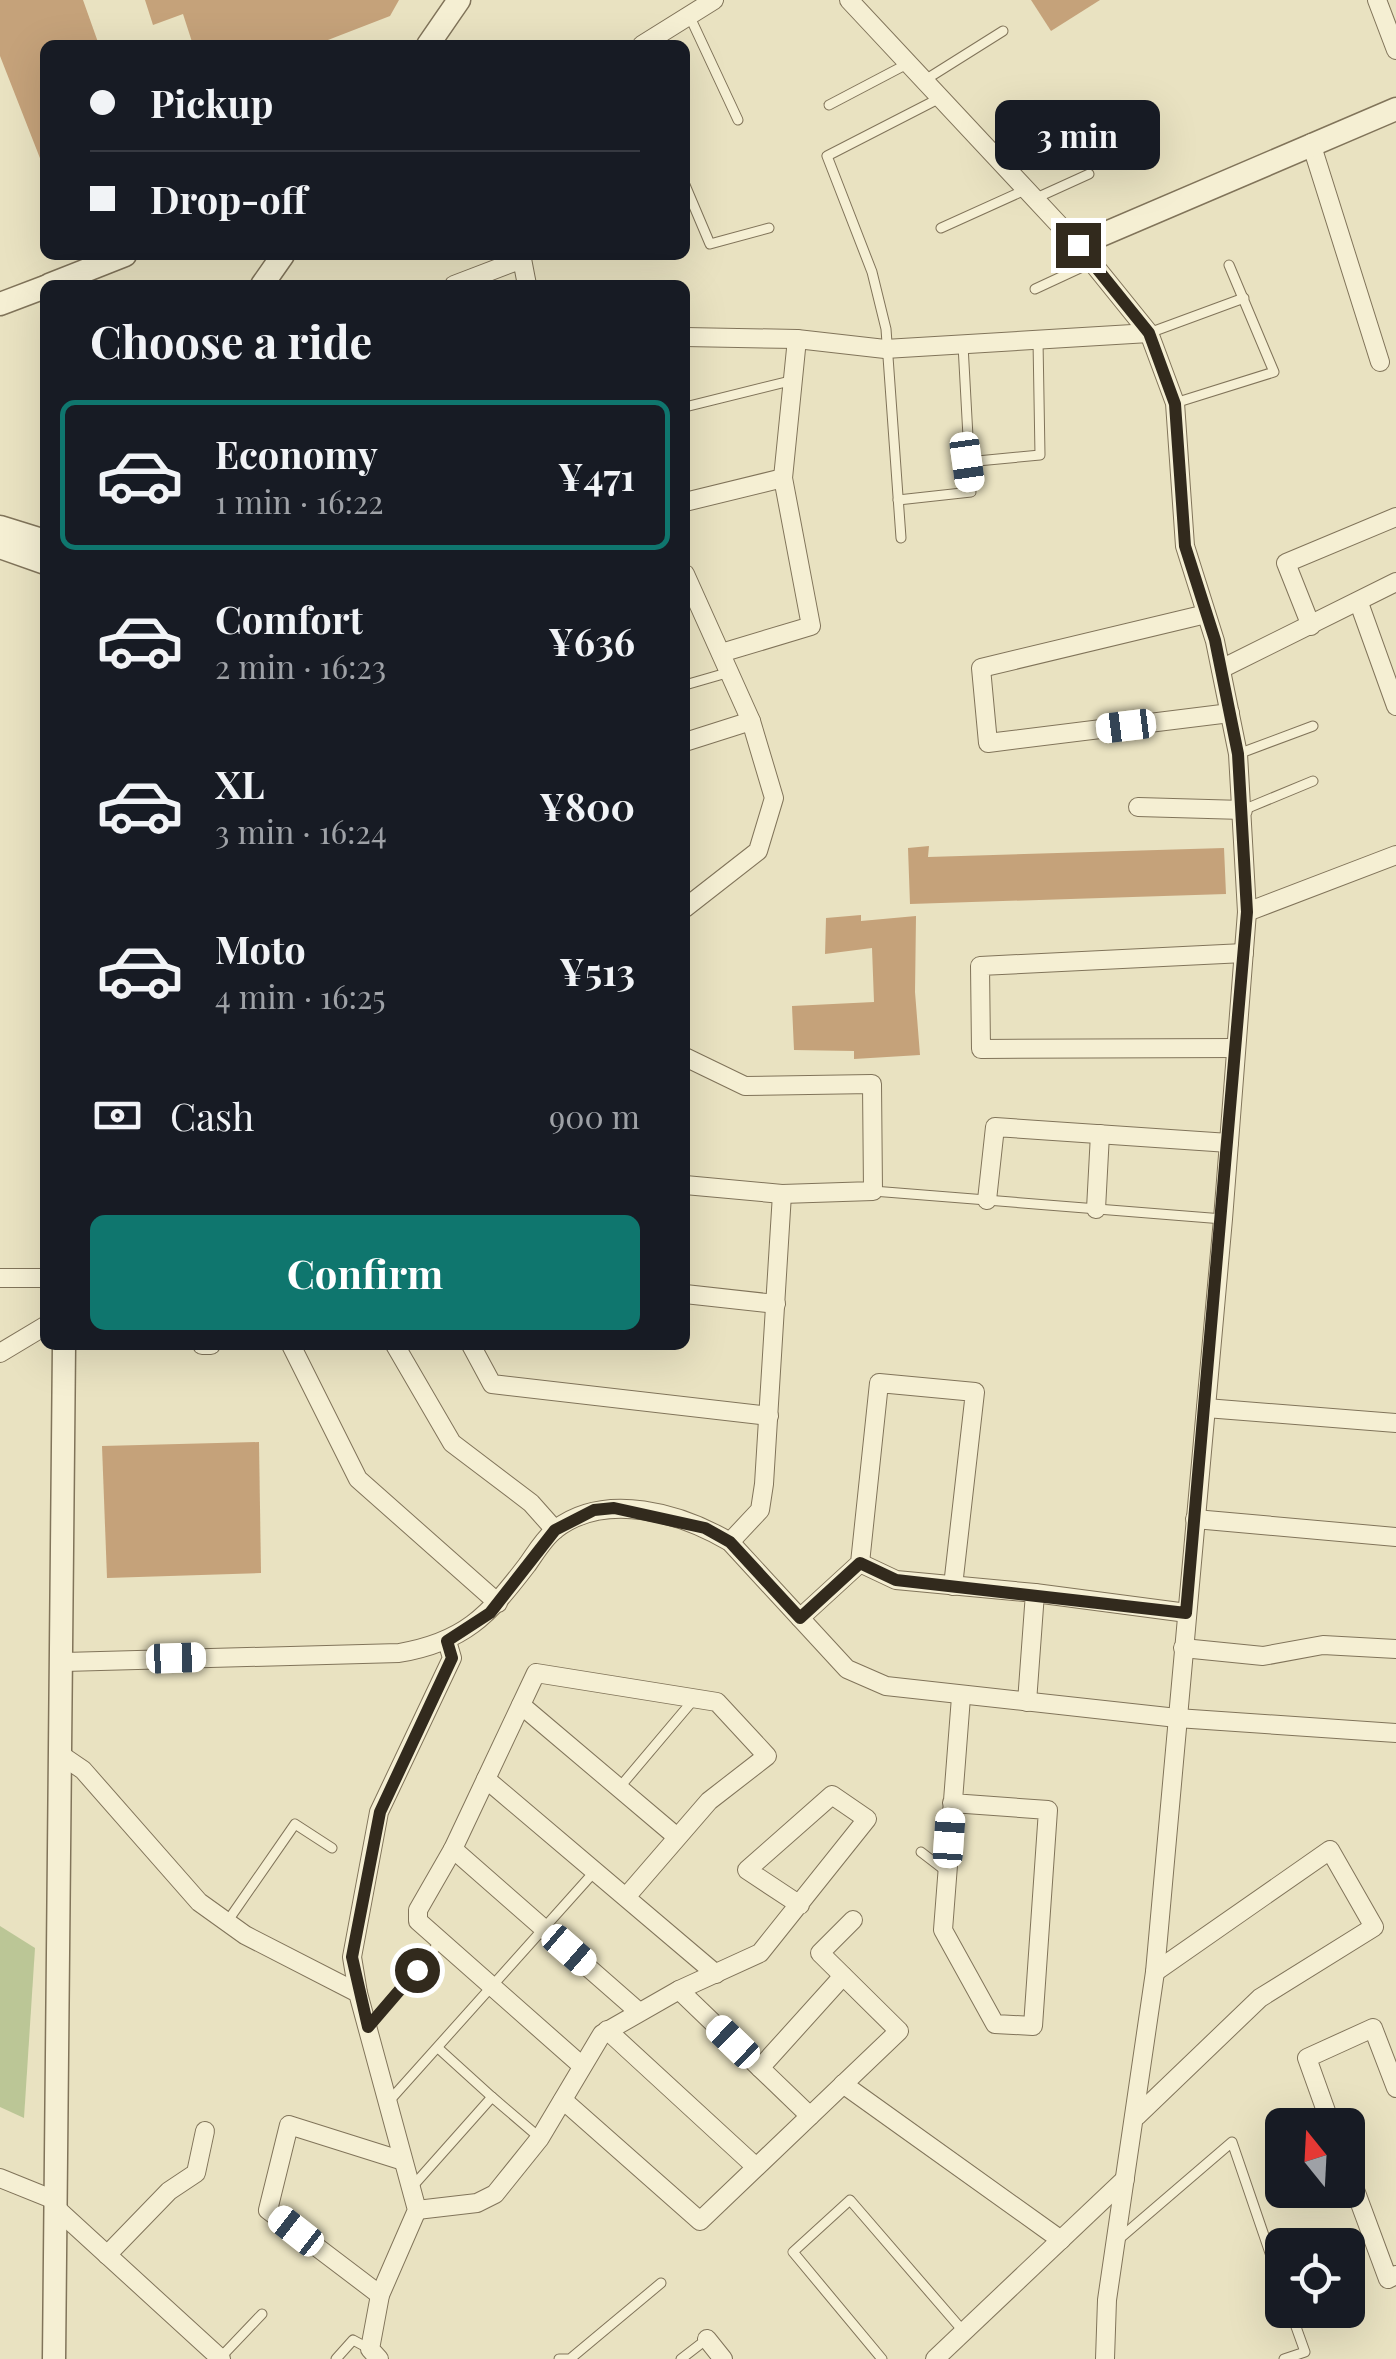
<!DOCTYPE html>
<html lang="en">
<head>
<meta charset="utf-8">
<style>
	:root { --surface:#171b24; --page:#20242c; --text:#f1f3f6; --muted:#9ea1a6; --line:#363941; --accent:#0f766e }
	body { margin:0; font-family:"Playfair Display",serif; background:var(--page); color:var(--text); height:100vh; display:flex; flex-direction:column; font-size:38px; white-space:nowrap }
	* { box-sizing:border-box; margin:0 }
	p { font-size:32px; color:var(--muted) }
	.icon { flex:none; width:55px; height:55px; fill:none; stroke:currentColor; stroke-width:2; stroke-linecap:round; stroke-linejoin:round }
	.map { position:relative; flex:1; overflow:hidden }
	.side { position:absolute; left:40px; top:280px; width:650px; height:1070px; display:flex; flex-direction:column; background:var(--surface); border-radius:15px; box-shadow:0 10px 40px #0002 }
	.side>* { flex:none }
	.hud { position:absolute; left:40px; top:40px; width:650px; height:220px; border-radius:15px; box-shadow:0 10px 40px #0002; display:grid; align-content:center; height:220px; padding:0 50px; background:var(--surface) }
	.needle { width:65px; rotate:342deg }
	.controls { position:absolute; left:1265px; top:2108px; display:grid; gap:20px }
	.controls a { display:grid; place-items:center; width:100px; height:100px; border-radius:15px; background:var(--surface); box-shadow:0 10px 40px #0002; font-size:50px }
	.end { position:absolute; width:45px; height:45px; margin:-22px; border:12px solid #322a1d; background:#fff; box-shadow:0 0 0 5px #fff }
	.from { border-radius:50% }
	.bubble { position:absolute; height:70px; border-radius:15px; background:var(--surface); box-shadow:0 10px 40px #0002; font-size:32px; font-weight:700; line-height:70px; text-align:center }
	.car { position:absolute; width:30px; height:60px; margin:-30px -15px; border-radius:12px; box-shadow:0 0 8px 2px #0007; background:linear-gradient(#fff 24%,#345 0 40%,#fff 0 76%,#345 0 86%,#fff 0) }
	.hud b { display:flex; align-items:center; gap:35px; height:95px; font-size:38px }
	.hud b+b { border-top:2px solid var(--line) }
	.hud i { width:25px; height:25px; background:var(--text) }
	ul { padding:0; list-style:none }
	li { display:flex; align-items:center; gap:30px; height:150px; margin:0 20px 15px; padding:0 30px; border:5px solid transparent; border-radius:15px }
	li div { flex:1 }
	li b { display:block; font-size:38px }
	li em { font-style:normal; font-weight:700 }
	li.selected { border-color:var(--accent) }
	li>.icon { width:90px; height:90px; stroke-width:1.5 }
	h2 { padding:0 50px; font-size:45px; line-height:120px }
	.pay { display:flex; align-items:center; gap:25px; height:110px; padding:0 50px; font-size:38px }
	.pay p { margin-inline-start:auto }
	.button { display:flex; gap:20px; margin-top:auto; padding:20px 50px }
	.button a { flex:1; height:115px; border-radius:15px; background:var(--accent); color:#fff; font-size:40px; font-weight:700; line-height:115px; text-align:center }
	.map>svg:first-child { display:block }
</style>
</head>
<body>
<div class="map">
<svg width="1396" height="2359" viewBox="0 0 1396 2359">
	<rect width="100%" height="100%" fill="#e9e2c1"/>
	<!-- green -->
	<path fill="#bbc696" d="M0,1926L35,1948L24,2118L0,2107Z"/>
	<!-- building -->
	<g fill="#c5a27a">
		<path d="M0,0H83L99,45H45V171L0,56Z"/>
		<path d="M145,0H399L390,16L315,45H193L183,14L153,25Z"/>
		<path d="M1031,0H1100L1051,31Z"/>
		<path d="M929,846L928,857L1224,848L1226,894L910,904L908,848Z"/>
		<path d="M861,915V921L916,916L915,992L920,1055L854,1059V1051L794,1050L792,1006L874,1002L872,948L825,954L826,918Z"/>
		<path d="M259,1442L261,1573L107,1578L102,1446Z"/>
	</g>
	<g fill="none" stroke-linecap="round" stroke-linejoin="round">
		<!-- service casing -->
		<g stroke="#81745a" stroke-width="11">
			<g id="service">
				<path d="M689,15L738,120"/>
				<path d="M925,80L1003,31"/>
				<path d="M829,105L909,63"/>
				<path d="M685,185L710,244L769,228"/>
				<path d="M1034,199L1089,174"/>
				<path d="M941,228L1025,190"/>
				<path d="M1035,289L1091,263"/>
				<path d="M1149,333L1244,298"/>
				<path d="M1175,403L1274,372L1229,265"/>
				<path d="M685,407L794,380"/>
				<path d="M967,462L1040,455L1038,341"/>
				<path d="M898,500L971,492L963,345"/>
				<path d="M901,538L886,329L872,272L827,156L940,98"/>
				<path d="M685,685L730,672"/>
				<path d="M1238,754L1313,726"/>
				<path d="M1243,810L1313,781"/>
				<path d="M873,1191L1223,1219"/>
				<path d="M619,1788L695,1698"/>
				<path d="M921,1852L947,1872"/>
				<path d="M227,1922L295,1824L332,1848"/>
				<path d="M368,2027L441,1941"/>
				<path d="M438,2048L492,2097"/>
				<path d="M390,2100L595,1871"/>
				<path d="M412,2187L492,2097L540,2138"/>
				<path d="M1119,2239L1232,2142L1282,2288"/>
				<path d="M220,2358L262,2314"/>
				<path d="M336,2359L353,2340L368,2348"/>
				<path d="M559,2359H570L661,2283"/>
				<path d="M681,2359L707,2339"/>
				<path d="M882,2359L793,2252L850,2200L964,2332"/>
				<path d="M1284,2359L1305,2352L1290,2310"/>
			</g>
		</g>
		<!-- minor casing -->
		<g stroke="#81745a" stroke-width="20">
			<g id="minor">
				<path d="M849,0L1078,245L1149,333L1175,403L1185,546L1215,641L1238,754L1247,912L1223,1219L1155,1972L1107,2300L1105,2359"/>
				<path d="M1377,0L1396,50"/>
				<path d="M642,45L714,0"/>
				<path d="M1311,143L1380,362"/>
				<path d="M454,285L522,259L527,285"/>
				<path d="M685,337L797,339L885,349L1149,333"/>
				<path d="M685,502L783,478"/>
				<path d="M685,574L751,721L774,798L758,851L685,908"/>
				<path d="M1359,603L1396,706"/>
				<path d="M1206,614L981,668L988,743L1230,713"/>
				<path d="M1311,626L1286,563L1396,517"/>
				<path d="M721,653L811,626L783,478L797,339"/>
				<path d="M1221,669L1396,582"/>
				<path d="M685,742L751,721"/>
				<path d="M1138,807L1243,810"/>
				<path d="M1247,912L1396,855"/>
				<path d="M1236,1048L981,1049L980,966L1244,953"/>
				<path d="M685,1057L745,1086L872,1084L873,1191L782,1194L685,1185"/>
				<path d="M987,1200L995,1127L1229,1143"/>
				<path d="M1096,1209L1100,1134"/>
				<path d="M0,1278H45"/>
				<path d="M685,1294L776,1304"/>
				<path d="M202,1345H211"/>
				<path d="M291,1345L358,1479L498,1603"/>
				<path d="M395,1345L452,1443L531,1503L555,1530"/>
				<path d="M471,1345L492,1384L769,1416"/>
				<path d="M0,1353L45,1326"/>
				<path d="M1206,1408L1396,1423"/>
				<path d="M1195,1519L1396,1537"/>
				<path d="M730,1542L760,1510L764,1484L782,1194"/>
				<path d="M860,1563L896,1580L1035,1593L1027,1702"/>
				<path d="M1035,1593L1187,1613"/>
				<path d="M800,1618L860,1563L879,1383L975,1392L953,1586"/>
				<path d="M1183,1648L1263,1656L1323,1645L1396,1649"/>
				<path d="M64,1662L399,1653C464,1642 488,1616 527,1565C535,1554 544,1538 556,1529C606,1491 681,1513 730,1542L847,1669L886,1686L1177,1718L1396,1733"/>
				<path d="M521,1705L677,1837"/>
				<path d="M61,1755L83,1770L199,1902L245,1935L358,1993L417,2210L380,2295L370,2349L379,2359"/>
				<path d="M486,1779L716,1974"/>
				<path d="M952,1803L1048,1810L1033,2026L995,2024L943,1930L961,1697"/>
				<path d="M453,1849L639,2012"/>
				<path d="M358,1993L352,1957L379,1812L452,1658L447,1641"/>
				<path d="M607,2030L756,2167"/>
				<path d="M581,2065L418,1921V1910L453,1849L536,1673L717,1702L767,1756L709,1801L626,1897"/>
				<path d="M760,2068L843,1976"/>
				<path d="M843,2084L1061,2240"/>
				<path d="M563,2100L700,2221L810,2116L679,1990"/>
				<path d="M810,2116L899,2031L820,1953L853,1920"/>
				<path d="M1137,2116L1260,1998L1374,1927L1330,1850L1155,1972"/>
				<path d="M1331,2125L1307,2058L1373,2028L1396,2088"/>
				<path d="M1348,2171L1388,2279L1396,2275"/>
				<path d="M0,2178L57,2201"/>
				<path d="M57,2209L221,2359"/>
				<path d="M417,2210L477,2203L495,2194L540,2138L602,2034L679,1990L760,1953L867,1819L832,1795L747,1870L800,1905"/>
				<path d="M107,2255L169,2191L196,2173L205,2131"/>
				<path d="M380,2295L268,2210L289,2125L400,2160"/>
				<path d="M707,2339L723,2359"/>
				<path d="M935,2359L1125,2179"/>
			</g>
		</g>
		<!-- tertiary casing -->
		<g stroke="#81745a" stroke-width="25">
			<g id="tertiary">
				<path d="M428,45L459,0"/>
				<path d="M1078,245L1396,109"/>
				<path d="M49,285L125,255"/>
				<path d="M262,285L283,255"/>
				<path d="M0,304L45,287"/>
				<path d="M0,527L45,541"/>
				<path d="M0,547L45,563"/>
				<path d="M54,2359L64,1345"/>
			</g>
		</g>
		<!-- service -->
		<use href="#service" stroke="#f5efd3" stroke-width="9"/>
		<!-- minor -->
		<use href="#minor" stroke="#f5efd3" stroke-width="18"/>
		<!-- tertiary -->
		<use href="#tertiary" stroke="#f5efd3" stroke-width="22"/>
	</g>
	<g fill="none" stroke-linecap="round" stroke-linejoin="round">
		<!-- route -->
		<path stroke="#322a1d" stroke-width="12" d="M417,1970L368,2027L352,1957L380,1812L452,1658L447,1641L490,1613L555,1530L594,1510L614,1508L705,1528L730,1542L800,1618L860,1563L896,1580L1186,1613L1247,912L1238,754L1215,640L1185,546L1175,404L1149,333L1078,245"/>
	</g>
</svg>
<div class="controls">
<a><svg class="needle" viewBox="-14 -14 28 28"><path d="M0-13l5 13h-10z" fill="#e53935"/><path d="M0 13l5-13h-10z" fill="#9ea1a6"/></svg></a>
<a><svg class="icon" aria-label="locate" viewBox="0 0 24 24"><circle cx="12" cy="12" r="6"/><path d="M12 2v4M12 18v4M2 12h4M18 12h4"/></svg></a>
</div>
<i class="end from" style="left:417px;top:1970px"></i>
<i class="end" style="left:1078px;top:245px"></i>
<div class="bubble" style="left:995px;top:100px;width:165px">3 min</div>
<i class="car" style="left:967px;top:462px;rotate:172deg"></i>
<i class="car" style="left:1126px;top:726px;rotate:263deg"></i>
<i class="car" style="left:176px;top:1658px;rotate:88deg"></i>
<i class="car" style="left:949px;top:1838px;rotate:4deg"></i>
<i class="car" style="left:569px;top:1950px;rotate:131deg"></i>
<i class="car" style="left:733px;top:2042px;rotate:314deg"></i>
<i class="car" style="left:296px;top:2231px;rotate:308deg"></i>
<div class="hud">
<b><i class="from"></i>Pickup</b>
<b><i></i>Drop-off</b>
</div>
<section class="side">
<h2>Choose a ride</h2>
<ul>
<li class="selected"><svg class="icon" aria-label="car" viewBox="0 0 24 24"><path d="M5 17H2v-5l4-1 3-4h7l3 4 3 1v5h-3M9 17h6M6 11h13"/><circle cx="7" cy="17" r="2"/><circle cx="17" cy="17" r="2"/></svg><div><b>Economy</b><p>1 min · 16:22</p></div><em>¥471</em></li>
<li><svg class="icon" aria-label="car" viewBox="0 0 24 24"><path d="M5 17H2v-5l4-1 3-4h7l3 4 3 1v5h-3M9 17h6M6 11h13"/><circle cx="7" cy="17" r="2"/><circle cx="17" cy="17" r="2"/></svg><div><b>Comfort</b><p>2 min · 16:23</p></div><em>¥636</em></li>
<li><svg class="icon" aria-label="car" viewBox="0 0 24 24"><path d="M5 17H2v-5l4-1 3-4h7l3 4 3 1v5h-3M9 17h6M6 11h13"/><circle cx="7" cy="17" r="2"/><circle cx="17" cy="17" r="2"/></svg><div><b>XL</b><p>3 min · 16:24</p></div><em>¥800</em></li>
<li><svg class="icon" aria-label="car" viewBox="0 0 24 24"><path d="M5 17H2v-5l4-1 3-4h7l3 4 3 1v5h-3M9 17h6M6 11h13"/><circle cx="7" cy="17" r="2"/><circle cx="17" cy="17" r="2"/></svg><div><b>Moto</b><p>4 min · 16:25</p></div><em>¥513</em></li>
</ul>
<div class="pay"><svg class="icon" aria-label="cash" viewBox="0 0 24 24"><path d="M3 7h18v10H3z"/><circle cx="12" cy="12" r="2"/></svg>Cash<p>900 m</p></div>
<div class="button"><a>Confirm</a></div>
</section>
</div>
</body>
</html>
